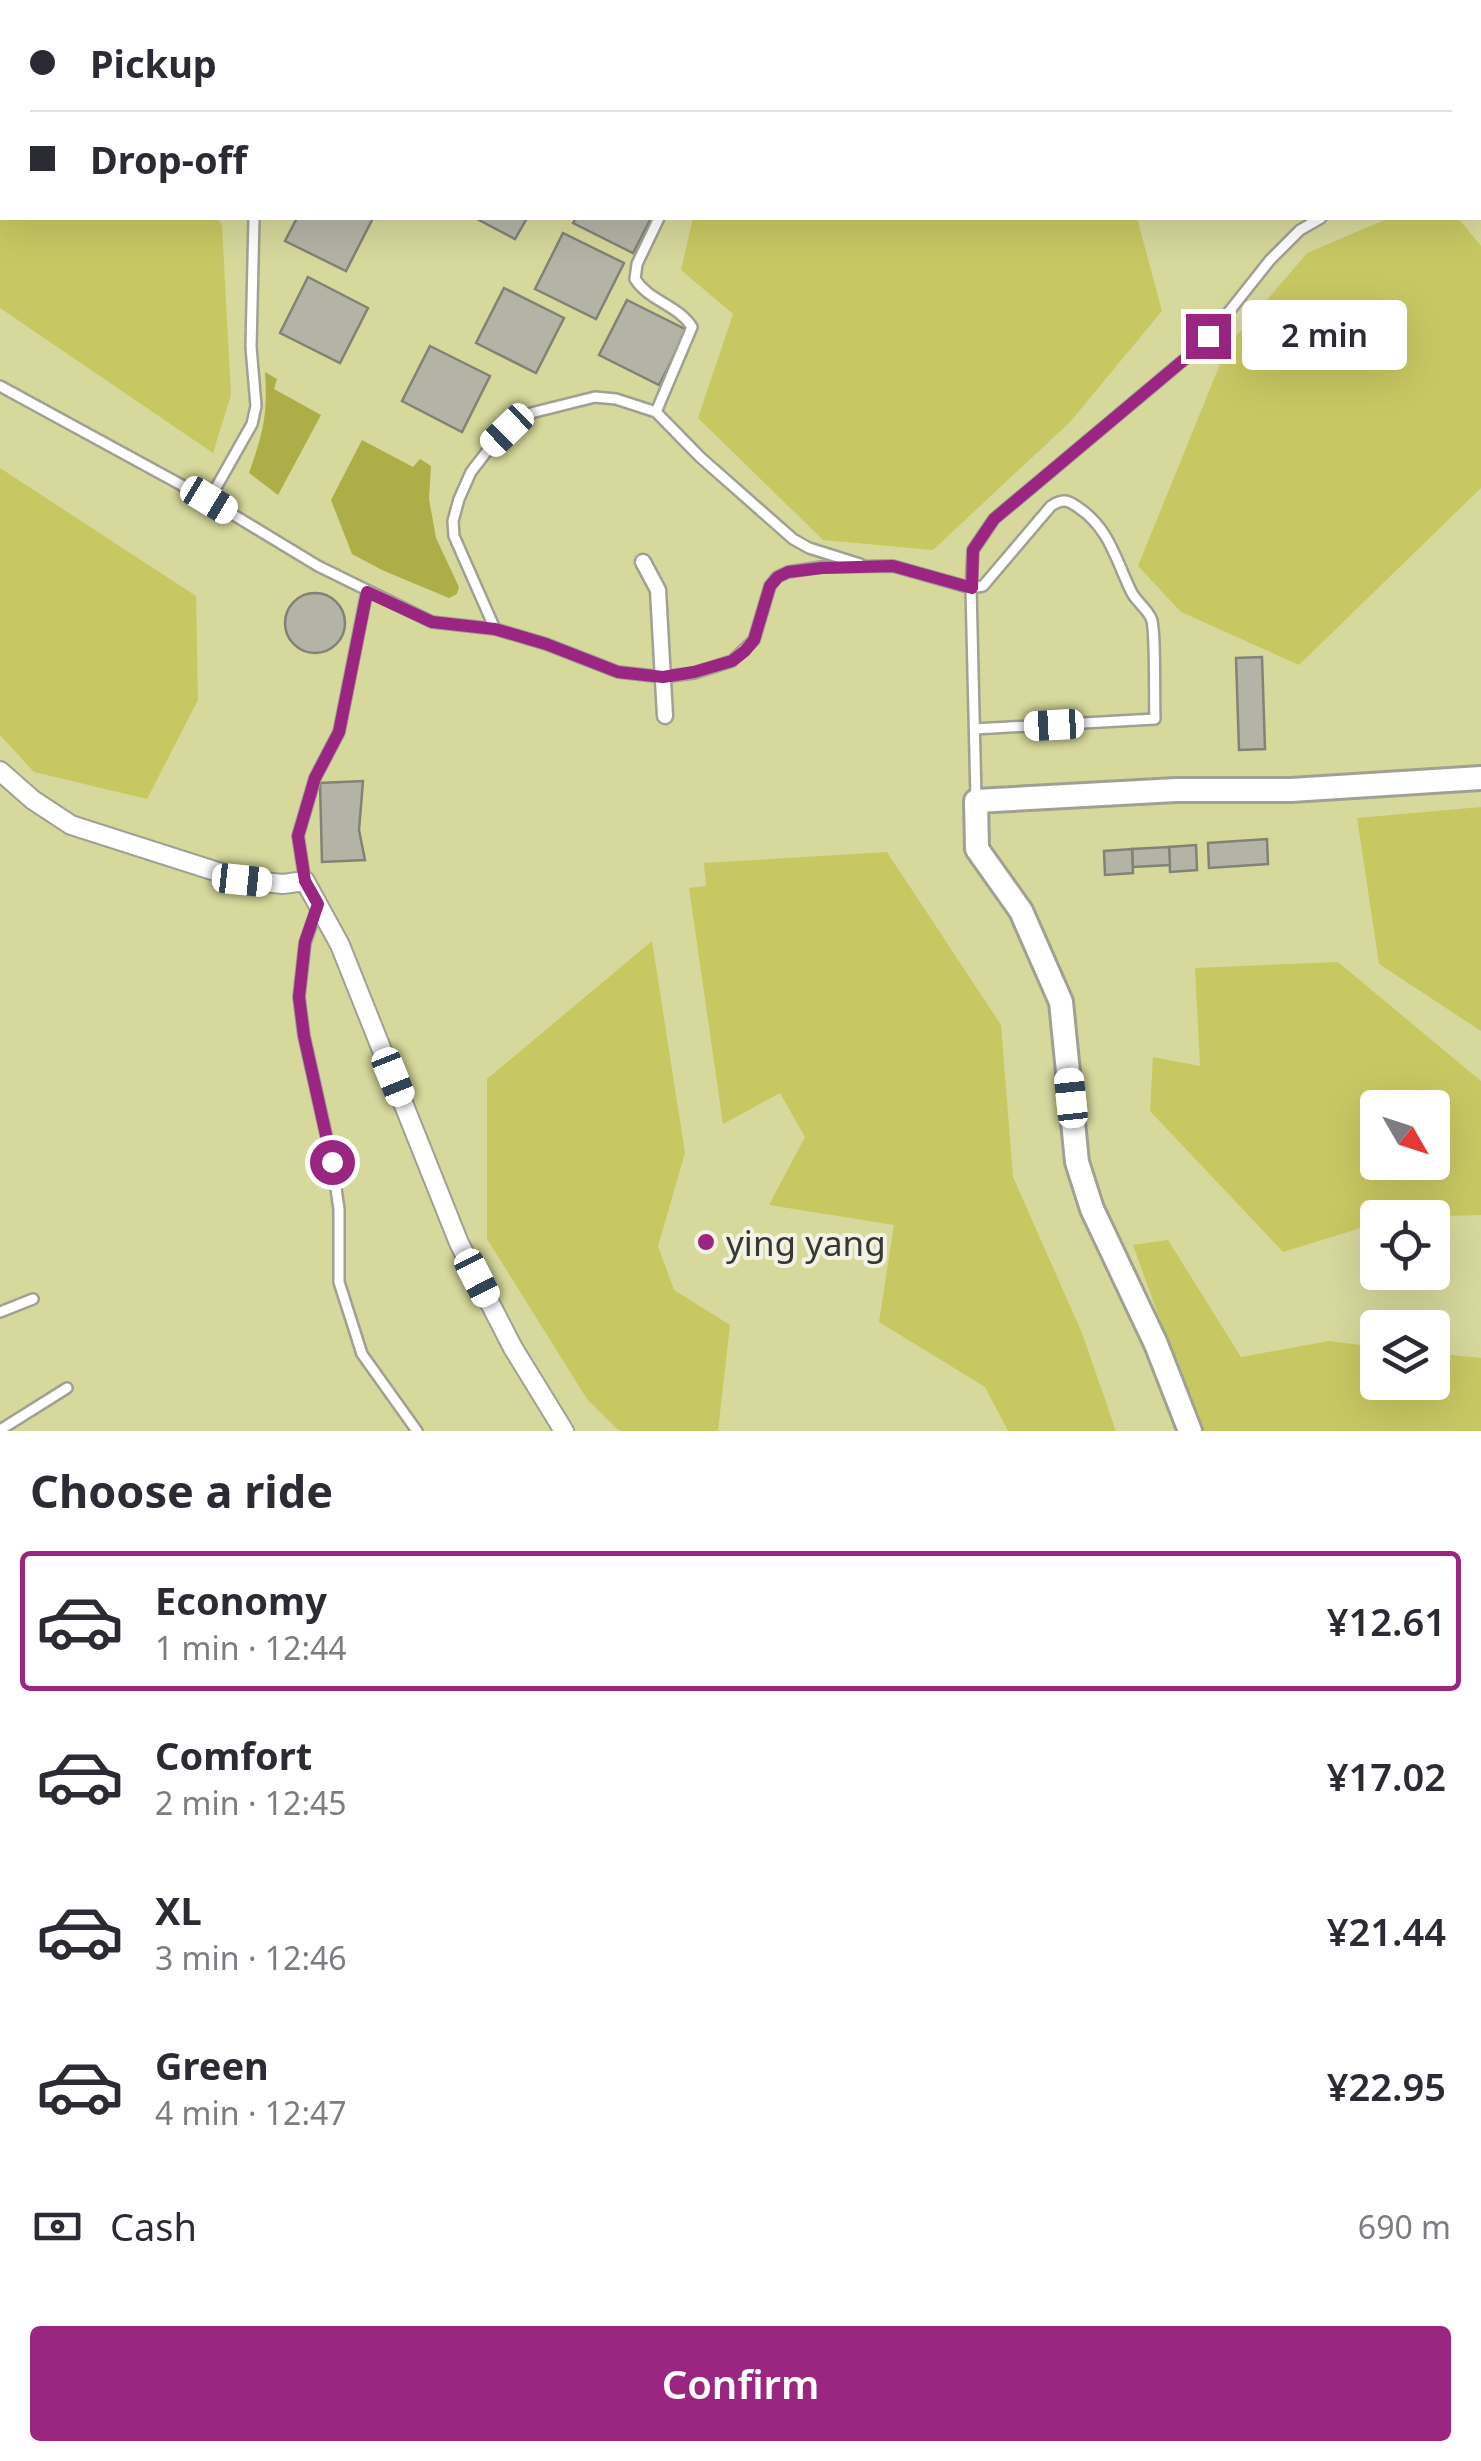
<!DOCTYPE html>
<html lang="en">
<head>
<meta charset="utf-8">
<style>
	:root { --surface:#fff; --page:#f2f2f3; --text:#2b2b33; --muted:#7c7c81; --line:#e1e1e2; --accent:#9b2681 }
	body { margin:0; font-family:"Noto Sans",sans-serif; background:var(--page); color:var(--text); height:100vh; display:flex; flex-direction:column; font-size:38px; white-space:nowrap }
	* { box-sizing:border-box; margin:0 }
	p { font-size:32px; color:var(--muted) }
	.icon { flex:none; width:55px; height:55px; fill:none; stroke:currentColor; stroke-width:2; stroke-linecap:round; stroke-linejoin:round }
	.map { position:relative; height:1431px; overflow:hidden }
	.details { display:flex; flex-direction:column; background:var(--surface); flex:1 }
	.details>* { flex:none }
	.banner { position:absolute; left:0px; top:0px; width:1482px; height:220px; box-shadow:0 10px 40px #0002; display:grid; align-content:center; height:220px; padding:0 30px; background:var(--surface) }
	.needle { width:65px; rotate:129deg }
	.buttons { position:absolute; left:1360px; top:1090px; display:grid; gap:20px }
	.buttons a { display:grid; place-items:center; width:90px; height:90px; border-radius:10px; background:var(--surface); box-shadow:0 10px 40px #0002; font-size:50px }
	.end { position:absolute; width:45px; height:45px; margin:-22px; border:12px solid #9b2681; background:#fff; box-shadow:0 0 0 5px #fff }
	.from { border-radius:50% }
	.bubble { position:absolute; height:70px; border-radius:10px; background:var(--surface); box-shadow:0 10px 40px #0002; font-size:32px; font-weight:600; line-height:70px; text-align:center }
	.car { position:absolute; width:30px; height:60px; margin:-30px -15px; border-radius:12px; box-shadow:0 0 8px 2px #0007; background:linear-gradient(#fff 24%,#345 0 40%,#fff 0 76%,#345 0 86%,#fff 0) }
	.banner b { display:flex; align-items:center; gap:35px; height:95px; font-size:38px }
	.banner b+b { border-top:2px solid var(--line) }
	.banner i { width:25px; height:25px; background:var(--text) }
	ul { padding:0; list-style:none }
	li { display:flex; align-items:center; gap:30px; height:140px; margin:0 20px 15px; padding:0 10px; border:5px solid transparent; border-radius:10px }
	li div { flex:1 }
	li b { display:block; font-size:38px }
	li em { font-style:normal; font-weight:600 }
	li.active { border-color:var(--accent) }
	li>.icon { width:90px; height:90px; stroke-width:1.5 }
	h2 { padding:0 30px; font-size:45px; line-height:120px }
	.pay { display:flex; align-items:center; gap:25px; height:110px; padding:0 30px; font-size:38px }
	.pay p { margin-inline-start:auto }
	.action { display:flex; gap:20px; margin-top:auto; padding:20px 30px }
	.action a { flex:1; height:115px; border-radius:10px; background:var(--accent); color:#fff; font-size:40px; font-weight:600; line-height:115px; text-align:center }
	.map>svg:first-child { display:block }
</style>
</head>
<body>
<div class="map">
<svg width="1481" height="1431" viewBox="0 0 1481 1431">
	<rect width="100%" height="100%" fill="#f2f3e5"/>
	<!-- green -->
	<path fill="#d7d89c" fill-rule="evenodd" d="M0,0H1018L1034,2H2V218H1480L1481,73V1431H0ZM1378,1108H1432V1162H1378ZM1378,1218H1432V1272H1378ZM1378,1328H1432V1382H1378Z"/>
	<!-- forest -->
	<g fill="#c8c863" fill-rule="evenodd">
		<path d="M2,72V218H217L222,225L231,395L213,453L0,308V73Z"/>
		<path d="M693,218H1137L1162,311L1070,422L933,550L823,540L698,418L733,314L681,270Z"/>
		<path d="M1389,218H1458L1481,246V488L1299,665L1181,612L1138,566L1227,347L1307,253Z"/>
		<path d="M0,468L196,596L198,700L147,799L34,772L0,735Z"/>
		<path d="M1481,807V1031L1379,964L1357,818Z"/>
		<path d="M887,852L1001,1025L1013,1177L1082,1333L1116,1431H1008L985,1387L879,1322L894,1225L769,1205L805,1137L780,1093L723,1124L689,888L706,886L704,863Z"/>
		<path d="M652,941L685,1153L658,1246L674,1290L730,1325L718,1431H619L587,1399L487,1239V1079Z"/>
		<path d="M1338,962L1481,1081V1215L1378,1218L1377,1223L1283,1252L1150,1111L1153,1057L1200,1066L1195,968ZM1378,1108H1432V1162H1378Z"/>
		<path d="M1168,1240L1241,1357L1329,1341L1377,1347L1378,1382H1432L1433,1353L1481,1358V1431H1200L1133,1245Z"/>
	</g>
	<!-- water -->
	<g fill="#adae47">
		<path d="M265,372L277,379L274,389L321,415L278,495L249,473C263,433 268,415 265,372Z"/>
		<path d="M362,440L413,467L420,459L431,466L429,499L436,538L459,587L457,594L449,598L382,570L352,554L331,500Z"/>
	</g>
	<!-- building -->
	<g fill="#b3b4a6" stroke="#828275" stroke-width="2.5">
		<path d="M297,218H373L346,271L285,241Z"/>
		<path d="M475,218H527L515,239Z"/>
		<path d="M576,218H651L633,253L573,223Z"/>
		<path d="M563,233L624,263L596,319L535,289Z"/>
		<path d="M308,277L368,308L340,363L280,333Z"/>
		<path d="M504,288L564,318L536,373L476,343Z"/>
		<path d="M627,300L687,330L659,385L599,355Z"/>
		<path d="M430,346L490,376L462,432L402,401Z"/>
		<circle cx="315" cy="623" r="30"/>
		<path d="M1262,657L1265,749L1239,750L1236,658Z"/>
		<path d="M363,781L359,830L365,860L322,862L320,783Z"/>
		<path d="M1267,839L1268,864L1209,868L1208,843Z"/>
		<path d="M1196,845L1197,870L1170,872L1169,847Z"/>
		<path d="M1169,847L1170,865L1133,867L1132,849Z"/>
		<path d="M1132,849L1133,873L1105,875L1104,851Z"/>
	</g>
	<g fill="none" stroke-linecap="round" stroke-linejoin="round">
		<!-- service casing -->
		<g stroke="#a0a093" stroke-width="14">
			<g id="service">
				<path d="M189,0L191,2"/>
				<path d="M0,386L209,500L318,566L432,622L495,629L546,644L618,672L663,677L694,673L732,661L754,640L770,586L777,577L788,572L822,567L893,566L971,588L983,586L1051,506C1063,498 1068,500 1079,508C1110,529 1116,561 1132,593C1137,602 1147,609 1151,618C1156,627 1154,703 1155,719L975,729"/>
				<path d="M656,412L692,327C678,305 649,301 635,279L637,264L659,218"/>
				<path d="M209,500L252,424L256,406L251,347L254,218"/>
				<path d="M495,629L454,536L453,521L459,499L471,472L491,446L507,430L531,413L595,397L616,399L656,412L700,457L793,539L809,548L860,564"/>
				<path d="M976,798L971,588L973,550L994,519L1192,353L1224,318L1270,260L1300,230L1321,218"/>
				<path d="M305,881L298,836L315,778L339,732L367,591"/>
				<path d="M318,906L305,943L299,997L304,1036L332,1161L339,1209V1282L362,1354L417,1431"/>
				<path d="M0,1312L33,1299"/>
				<path d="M0,1430L67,1388"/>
			</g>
		</g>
		<!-- pedestrian casing -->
		<g stroke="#a0a093" stroke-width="19">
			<path id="pedestrian" d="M643,562L658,590L665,716"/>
		</g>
		<!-- minor casing -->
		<g stroke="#a0a093" stroke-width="22">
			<path id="minor" d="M0,771L33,800L71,825L243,880L283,884L305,881L340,945L459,1243L513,1348L564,1431"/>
		</g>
		<!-- tertiary casing -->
		<g stroke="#a0a093" stroke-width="28">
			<g id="tertiary">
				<path d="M1441,0V2"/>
				<path d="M1190,1431L1156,1344L1092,1209L1077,1162L1061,1002L1021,911L977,849L976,801L1176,790H1291L1481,778"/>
			</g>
		</g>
		<!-- trunk casing -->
		<g stroke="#a0a093" stroke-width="35">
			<g id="trunk">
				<path d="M1155,0L1170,2"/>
				<path d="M1480,54H1481"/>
			</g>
		</g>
		<!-- service -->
		<use href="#service" stroke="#fff" stroke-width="9"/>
		<!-- pedestrian -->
		<use href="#pedestrian" stroke="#fff" stroke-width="14"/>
		<!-- minor -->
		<use href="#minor" stroke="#fff" stroke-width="18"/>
		<!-- tertiary -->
		<use href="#tertiary" stroke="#fff" stroke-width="22"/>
		<!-- trunk -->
		<use href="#trunk" stroke="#fff" stroke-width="30"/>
		<!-- rail -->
		<g stroke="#63635c" stroke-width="5" stroke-dasharray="12 12" stroke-linecap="butt">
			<path d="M1391,0L1392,2"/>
			<path d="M1480,191L1481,192"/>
		</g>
	</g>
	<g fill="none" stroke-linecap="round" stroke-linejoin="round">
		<!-- route -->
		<path stroke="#9b2681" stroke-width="12" d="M332,1162L304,1036L299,997L305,942L318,904L305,881L298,836L315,778L339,732L367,592L432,622L495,629L546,644L618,672L663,677L694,672L732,661L745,651L754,640L770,586L778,577L788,572L822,568L893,566L972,588L973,550L994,519L1192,353L1208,336"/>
	</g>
	<!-- markers -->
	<circle fill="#9b2681" stroke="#f2f3e5" stroke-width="4" cx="706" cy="1242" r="10"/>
	<g text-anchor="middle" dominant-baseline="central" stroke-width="8" stroke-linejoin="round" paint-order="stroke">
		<!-- poi labels -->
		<g font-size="35" fill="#383833" stroke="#f2f3e5" text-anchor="start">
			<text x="726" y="1242">ying yang</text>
		</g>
	</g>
</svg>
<div class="buttons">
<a><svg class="needle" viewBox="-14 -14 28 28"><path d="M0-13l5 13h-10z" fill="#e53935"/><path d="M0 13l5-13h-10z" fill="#7c7c81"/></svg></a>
<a><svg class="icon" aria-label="locate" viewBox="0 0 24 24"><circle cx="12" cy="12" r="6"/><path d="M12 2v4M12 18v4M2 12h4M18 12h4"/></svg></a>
<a><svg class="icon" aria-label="layers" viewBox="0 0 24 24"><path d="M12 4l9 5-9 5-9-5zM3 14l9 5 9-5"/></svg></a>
</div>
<i class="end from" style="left:332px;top:1162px"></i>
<i class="end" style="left:1208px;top:336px"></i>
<div class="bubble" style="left:1242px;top:300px;width:165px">2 min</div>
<i class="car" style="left:507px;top:430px;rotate:226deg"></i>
<i class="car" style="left:209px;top:500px;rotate:121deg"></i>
<i class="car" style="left:1054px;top:725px;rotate:267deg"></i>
<i class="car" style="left:242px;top:880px;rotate:96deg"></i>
<i class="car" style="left:393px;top:1077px;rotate:158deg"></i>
<i class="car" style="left:1071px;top:1098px;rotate:354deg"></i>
<i class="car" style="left:477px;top:1278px;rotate:153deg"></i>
<div class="banner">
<b><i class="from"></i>Pickup</b>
<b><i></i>Drop-off</b>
</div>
</div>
<section class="details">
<h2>Choose a ride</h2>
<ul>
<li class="active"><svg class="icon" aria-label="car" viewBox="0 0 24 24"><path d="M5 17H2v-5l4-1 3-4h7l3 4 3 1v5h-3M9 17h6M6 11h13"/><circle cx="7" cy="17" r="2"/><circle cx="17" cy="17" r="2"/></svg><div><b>Economy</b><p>1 min · 12:44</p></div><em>¥12.61</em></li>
<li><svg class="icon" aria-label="car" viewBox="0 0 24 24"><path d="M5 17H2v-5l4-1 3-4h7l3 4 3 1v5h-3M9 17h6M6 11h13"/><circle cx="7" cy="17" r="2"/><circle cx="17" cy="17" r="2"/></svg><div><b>Comfort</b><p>2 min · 12:45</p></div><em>¥17.02</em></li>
<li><svg class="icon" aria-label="car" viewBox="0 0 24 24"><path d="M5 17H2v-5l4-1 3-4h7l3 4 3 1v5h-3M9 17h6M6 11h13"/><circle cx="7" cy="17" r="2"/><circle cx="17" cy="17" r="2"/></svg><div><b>XL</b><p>3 min · 12:46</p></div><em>¥21.44</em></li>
<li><svg class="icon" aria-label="car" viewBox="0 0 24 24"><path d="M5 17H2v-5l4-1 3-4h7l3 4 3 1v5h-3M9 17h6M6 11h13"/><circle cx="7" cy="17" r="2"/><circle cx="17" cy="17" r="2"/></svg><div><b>Green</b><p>4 min · 12:47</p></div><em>¥22.95</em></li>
</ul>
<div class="pay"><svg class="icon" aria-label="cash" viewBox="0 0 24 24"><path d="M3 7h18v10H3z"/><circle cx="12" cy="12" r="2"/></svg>Cash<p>690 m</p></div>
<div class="action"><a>Confirm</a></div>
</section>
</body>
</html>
